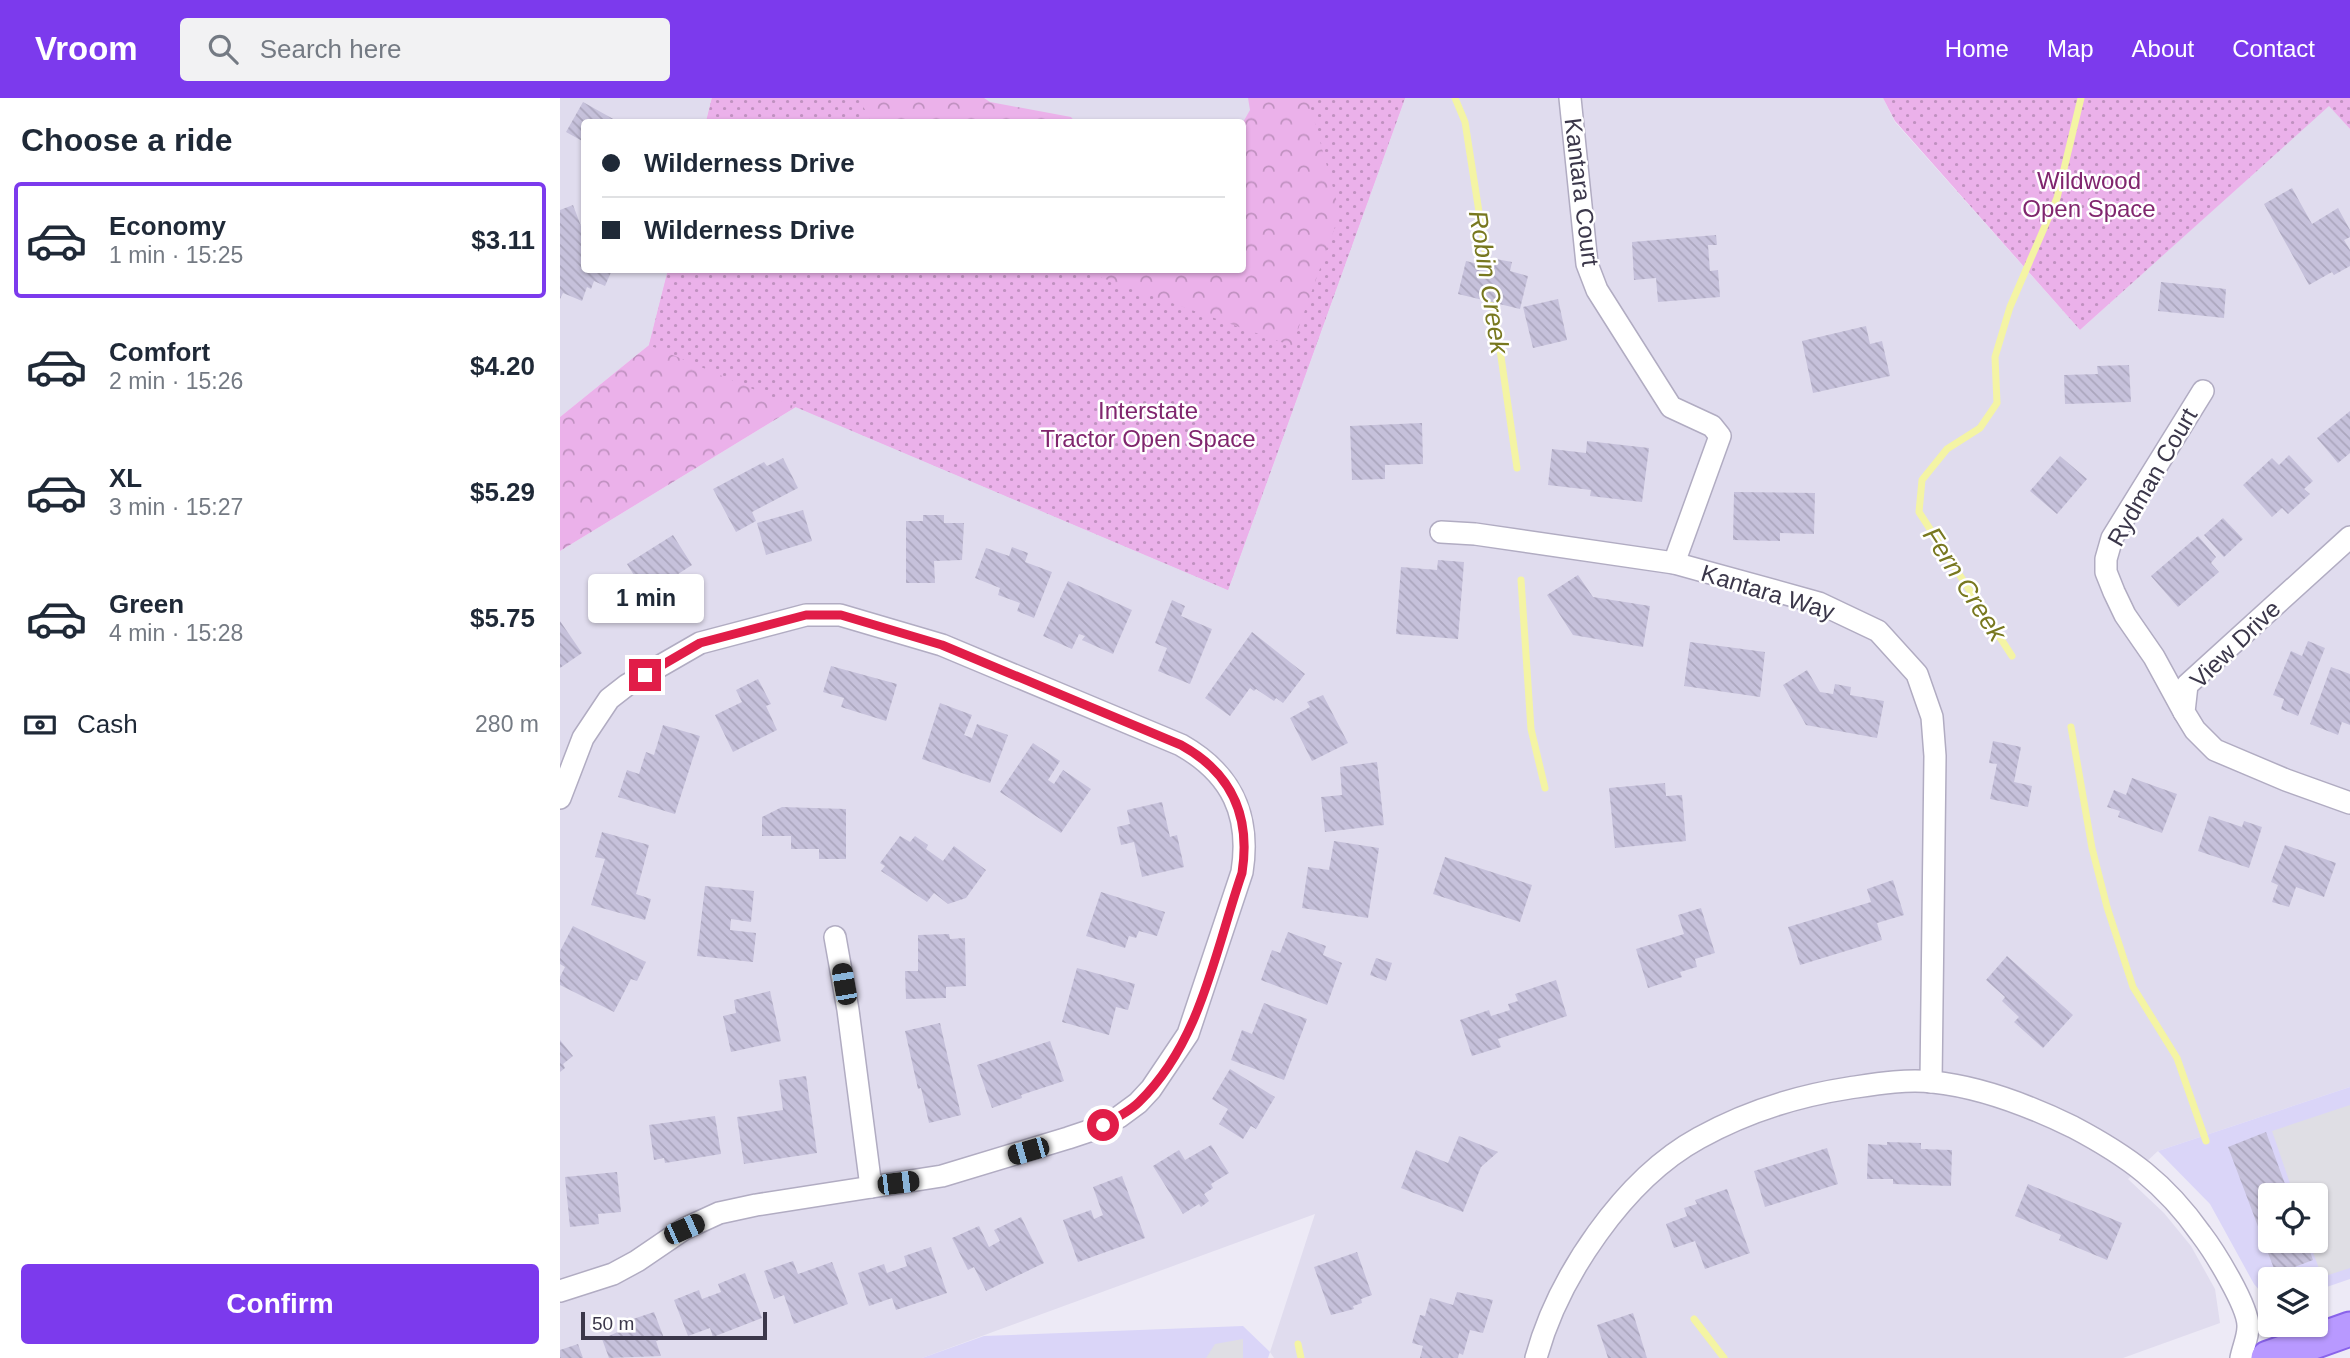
<!DOCTYPE html>
<html lang="en">
<head>
<meta charset="utf-8">
<style>
	:root { --surface:#fff; --page:#f2f2f3; --text:#1f2937; --muted:#747a83; --line:#e0e1e3; --accent:#7c3aed }
	body { margin:0; font-family:Helvetica,sans-serif; background:var(--page); color:var(--text); height:100vh; display:flex; flex-direction:column; font-size:26px; white-space:nowrap }
	* { box-sizing:border-box; margin:0 }
	p { font-size:23px; color:var(--muted) }
	.icon { flex:none; width:38px; height:38px; fill:none; stroke:currentColor; stroke-width:2; stroke-linecap:round; stroke-linejoin:round }
	.map { position:relative; flex:1; overflow:hidden }
	.details { display:flex; flex-direction:column; background:var(--surface); width:560px }
	.details>* { flex:none }
	.banner { position:absolute; left:21px; top:21px; width:665px; height:154px; border-radius:7px; box-shadow:0 2px 5px #0004; display:grid; align-content:center; height:154px; padding:0 21px; background:var(--surface) }
	.controls { position:absolute; left:1698px; top:1085px; display:grid; gap:14px }
	.controls a { display:grid; place-items:center; width:70px; height:70px; border-radius:7px; background:var(--surface); box-shadow:0 2px 5px #0004; font-size:35px }
	.scale { position:absolute; left:21px; bottom:18px; width:186px; box-sizing:border-box; padding-left:7px; border:4px solid #3b374a; border-top:0; font-size:19px; line-height:24px; white-space:nowrap; color:#3b374a; -webkit-text-stroke:5px #fff; paint-order:stroke }
	.end { position:absolute; width:32px; height:32px; margin:-16px; border:9px solid #e11d48; background:#fff; box-shadow:0 0 0 4px #fff }
	.from { border-radius:50% }
	.bubble { position:absolute; height:49px; border-radius:7px; background:var(--surface); box-shadow:0 2px 5px #0004; font-size:23px; font-weight:800; line-height:49px; text-align:center }
	.car { position:absolute; width:21px; height:42px; margin:-21px -10px; border-radius:9px; box-shadow:0 0 5px 2px #0007; background:linear-gradient(#222 24%,#8ab4d8 0 40%,#222 0 76%,#8ab4d8 0 86%,#222 0) }
	.banner b { display:flex; align-items:center; gap:24px; height:66px; font-size:26px }
	.banner b+b { border-top:2px solid var(--line) }
	.banner i { width:18px; height:18px; background:var(--text) }
	ul { padding:0; list-style:none }
	li { display:flex; align-items:center; gap:21px; height:116px; margin:0 14px 10px; padding:0 7px; border:4px solid transparent; border-radius:7px }
	li div { flex:1 }
	li b { display:block; font-size:26px }
	li em { font-style:normal; font-weight:800 }
	li.selected { border-color:var(--accent) }
	li>.icon { width:63px; height:63px; stroke-width:1.5 }
	h2 { padding:0 21px; font-size:32px; line-height:84px }
	.pay { display:flex; align-items:center; gap:18px; height:77px; padding:0 21px; font-size:26px }
	.pay p { margin-inline-start:auto }
	.button { display:flex; gap:14px; margin-top:auto; padding:14px 21px }
	.button a { flex:1; height:80px; border-radius:7px; background:var(--accent); color:#fff; font-size:28px; font-weight:800; line-height:80px; text-align:center }
	header { display:flex; align-items:center; gap:42px; box-sizing:border-box; height:98px; padding:0 35px; background:var(--accent); color:#fff }
	header strong { font-size:33px }
	nav { display:flex; gap:38px; margin-inline-start:auto; font-size:24px }
	.search { width:490px; height:63px; background:var(--page); display:flex; align-items:center; gap:18px; box-sizing:border-box; padding:0 24px; border-radius:7px; color:var(--muted); font-size:26px }
	main { display:flex; flex:1; min-height:0 }
	.map>svg:first-child { display:block }
</style>
</head>
<body>
<header>
<strong>Vroom</strong>
<div class="search"><svg class="icon" aria-label="search" viewBox="0 0 24 24"><circle cx="10" cy="10" r="6"/><path d="M15 15l6 6"/></svg>Search here</div>
<nav><a>Home</a><a>Map</a><a>About</a><a>Contact</a></nav>
</header>
<main>
<section class="details">
<h2>Choose a ride</h2>
<ul>
<li class="selected"><svg class="icon" aria-label="car" viewBox="0 0 24 24"><path d="M5 17H2v-5l4-1 3-4h7l3 4 3 1v5h-3M9 17h6M6 11h13"/><circle cx="7" cy="17" r="2"/><circle cx="17" cy="17" r="2"/></svg><div><b>Economy</b><p>1 min · 15:25</p></div><em>$3.11</em></li>
<li><svg class="icon" aria-label="car" viewBox="0 0 24 24"><path d="M5 17H2v-5l4-1 3-4h7l3 4 3 1v5h-3M9 17h6M6 11h13"/><circle cx="7" cy="17" r="2"/><circle cx="17" cy="17" r="2"/></svg><div><b>Comfort</b><p>2 min · 15:26</p></div><em>$4.20</em></li>
<li><svg class="icon" aria-label="car" viewBox="0 0 24 24"><path d="M5 17H2v-5l4-1 3-4h7l3 4 3 1v5h-3M9 17h6M6 11h13"/><circle cx="7" cy="17" r="2"/><circle cx="17" cy="17" r="2"/></svg><div><b>XL</b><p>3 min · 15:27</p></div><em>$5.29</em></li>
<li><svg class="icon" aria-label="car" viewBox="0 0 24 24"><path d="M5 17H2v-5l4-1 3-4h7l3 4 3 1v5h-3M9 17h6M6 11h13"/><circle cx="7" cy="17" r="2"/><circle cx="17" cy="17" r="2"/></svg><div><b>Green</b><p>4 min · 15:28</p></div><em>$5.75</em></li>
</ul>
<div class="pay"><svg class="icon" aria-label="cash" viewBox="0 0 24 24"><path d="M3 7h18v10H3z"/><circle cx="12" cy="12" r="2"/></svg>Cash<p>280 m</p></div>
<div class="button"><a>Confirm</a></div>
</section>
<div class="map">
<svg width="1790" height="1260" viewBox="0 0 1790 1260">
	<defs>
		<pattern id="forest-crowns" width="20" height="18" patternUnits="userSpaceOnUse" patternTransform="scale(1.75)"><rect width="20" height="18" fill="#ebb1ea"/><path d="M2 6a3 3 0 1 1 6 0M12 15a3 3 0 1 1 6 0" fill="none" stroke="#c091c0"/></pattern>
		<pattern id="park-dots" width="8" height="8" patternUnits="userSpaceOnUse" patternTransform="scale(1.75)"><rect width="8" height="8" fill="#ebb1ea"/><path d="M2 2h.1M6 6h.1" fill="none" stroke="#c091c0" stroke-width="1.8" stroke-linecap="round"/></pattern>
		<pattern id="building-back-hatch" width="6" height="6" patternUnits="userSpaceOnUse" patternTransform="scale(1.75)"><rect width="6" height="6" fill="#c6c1db"/><path d="M-1 5l2 2M0 0l6 6M5-1l2 2" fill="none" stroke="#aba6bd"/></pattern>
	</defs>
	<rect width="100%" height="100%" fill="#edeaf6"/>
	<!-- residential -->
	<g fill="#e0dcee">
		<path d="M0,0H152L146,24H24V172H108L89,247L0,319Z"/>
		<path d="M299,0H748L682,172V24H311Z"/>
		<path d="M845,0H1323L1335,24L1520,232L1769,7L1790,31V989L1598,1053L1568,1081L1604,1115L1631,1148L1655,1191L1660,1225L1563,1260H714L710,1254L755,1116L362,1260H0V453L236,309L668,492Z"/>
	</g>
	<!-- commercial -->
	<g fill="#dad5f8" fill-rule="evenodd">
		<path d="M1790,989V1181L1755,1193V1181H1710V1202L1707,1201L1694,1186L1650,1106L1598,1053ZM1710,1097H1755V1143H1710Z"/>
		<path d="M683,1228L710,1254L708,1260H362L424,1238Z"/>
	</g>
	<!-- forest -->
	<g fill="url(#forest-crowns)">
		<path d="M152,0H424L430,4L511,19L515,24H146Z"/>
		<path d="M688,0H845L668,492L236,309L0,453V319L89,247L108,172H682V26L690,12Z"/>
	</g>
	<!-- park -->
	<g fill="url(#park-dots)">
		<path d="M152,0H299L311,24H146Z"/>
		<path d="M748,0H845L668,492L89,247L108,172H520L732,248L780,115Z"/>
		<path d="M1323,0H1790V31L1769,8L1520,232L1335,23Z"/>
	</g>
	<!-- parking -->
	<g fill="#dfdee4">
		<path d="M1790,1007V1170L1762,1179L1749,1143H1755V1097H1734L1712,1033Z"/>
		<path d="M683,1241V1260H646L655,1246Z"/>
	</g>
	<g fill="none" stroke-linecap="round" stroke-linejoin="round">
		<!-- stream -->
		<g stroke="#f4f4a4" stroke-width="7">
			<path d="M895,0L905,24L929,178"/>
			<path d="M932,196L957,370"/>
			<path d="M961,482L971,631L985,690"/>
			<path d="M1452,558L1359,414L1362,382L1387,351L1420,330L1437,305L1435,259L1450,209L1497,100L1521,0"/>
			<path d="M1511,629L1532,750L1547,809L1573,889L1617,960L1646,1043"/>
			<path d="M1134,1221L1164,1260"/>
			<path d="M738,1246L741,1260"/>
		</g>
	</g>
	<!-- building -->
	<g fill="url(#building-back-hatch)">
		<path d="M23,4L55,22L54,24H24V44L6,34Z"/>
		<path d="M1732,90L1752,126L1778,110L1790,132V139L1784,142L1790,152V168L1774,177L1772,174L1749,187L1704,106Z"/>
		<path d="M13,107L24,136V172H52L45,188L34,183L31,191L27,189L22,203L3,195L0,201V112Z"/>
		<path d="M1156,137L1157,147H1148L1150,173L1158,172L1160,199L1098,204L1096,180L1074,182L1072,144Z"/>
		<path d="M936,161L952,164L950,173L968,178L960,211L898,196L906,163L934,170Z"/>
		<path d="M1601,184L1666,191L1664,220L1598,213Z"/>
		<path d="M998,201L1007,242L973,250L963,209Z"/>
		<path d="M1306,228L1310,246L1322,243L1330,278L1253,295L1242,243Z"/>
		<path d="M1569,267L1571,304L1505,306L1504,277L1538,276L1537,268Z"/>
		<path d="M1790,313V355L1778,365L1757,340Z"/>
		<path d="M862,325L863,366L825,367V381L792,382L790,328Z"/>
		<path d="M1027,343L1089,350L1082,404L1030,398L1031,392L988,387L992,351L1026,355Z"/>
		<path d="M1729,357L1753,383L1744,391L1750,396L1728,416L1722,410L1712,419L1683,387L1712,360L1719,367Z"/>
		<path d="M1500,358L1527,381L1497,416L1470,393Z"/>
		<path d="M223,360L238,390L192,414L196,423L176,434L153,391L204,364L207,368Z"/>
		<path d="M1174,394L1255,395L1254,436L1220,435V443L1173,442Z"/>
		<path d="M243,412L252,443L206,457L197,425Z"/>
		<path d="M363,417H384V425H404L402,462L374,463L375,485H346V423H363Z"/>
		<path d="M1663,420L1683,441L1664,459L1644,437Z"/>
		<path d="M113,437L132,467L112,480L124,499L98,516L67,466Z"/>
		<path d="M1638,438L1656,459L1651,465L1659,474L1618,509L1591,478Z"/>
		<path d="M452,449L468,455L465,464L492,474L474,520L457,513L460,505L438,497L440,490L415,480L426,450L449,458Z"/>
		<path d="M878,462L904,464L898,541L836,536L841,469L877,472Z"/>
		<path d="M1018,477L1033,499L1090,508L1083,549L1013,537L987,497Z"/>
		<path d="M508,483L572,512L553,556L522,542L525,538L519,536L512,551L483,538Z"/>
		<path d="M612,502L625,508L621,518L652,531L630,586L598,573L607,550L595,545Z"/>
		<path d="M0,523L22,555L0,570Z"/>
		<path d="M692,534L745,576L723,605L716,600L714,603L696,591L694,593L690,590L670,618L645,600Z"/>
		<path d="M1748,543L1765,550L1738,618L1721,611L1724,601L1713,597L1731,553L1742,558Z"/>
		<path d="M1130,544L1205,554L1200,599L1124,588Z"/>
		<path d="M271,568L337,586L326,623L281,609L284,600L263,594Z"/>
		<path d="M1771,569L1790,576V627L1782,624L1778,637L1750,626Z"/>
		<path d="M1247,572L1260,594L1273,596L1275,586L1291,589L1290,597L1324,603L1317,640L1246,627L1223,587Z"/>
		<path d="M198,581L211,606L206,608L217,632L173,654L155,617L182,604L176,592Z"/>
		<path d="M763,597L788,645L752,663L730,620L750,609L747,604Z"/>
		<path d="M380,605L412,617L404,637L412,640L417,626L448,637L430,685L362,661Z"/>
		<path d="M103,627L140,638L115,716L58,699L67,672L79,676L86,654L94,657Z"/>
		<path d="M1433,643L1461,649L1454,684L1472,688L1468,709L1430,701L1437,666L1429,665Z"/>
		<path d="M473,645L500,663L488,682L494,686L503,672L531,691L501,735L440,694Z"/>
		<path d="M817,664L824,727L765,734L761,699L782,697L780,669Z"/>
		<path d="M1572,680L1617,696L1602,735L1558,719L1560,713L1547,709L1554,692L1566,697Z"/>
		<path d="M1105,685L1106,698L1122,697L1126,743L1055,750L1049,690Z"/>
		<path d="M602,704L610,739L617,737L624,769L582,779L574,744L561,747L557,729L570,726L567,712Z"/>
		<path d="M222,709L286,711V761H259V751H231V738H202V719Z"/>
		<path d="M1649,718L1682,729L1684,723L1702,729L1689,770L1638,753Z"/>
		<path d="M42,734L89,747L76,796L91,801L85,822L31,807L45,761L35,759Z"/>
		<path d="M340,738L350,744L355,738L368,747L366,751L383,763L394,748L426,772L406,800L388,806L374,795L367,804L321,773L325,768L320,765Z"/>
		<path d="M774,743L819,750L808,820L742,810L748,769L769,772Z"/>
		<path d="M1725,747L1776,765L1764,799L1736,789L1729,809L1712,804L1718,787L1711,784Z"/>
		<path d="M885,759L972,787L960,824L873,796Z"/>
		<path d="M1333,782L1344,817L1317,825L1322,842L1240,867L1228,829L1311,804L1307,791Z"/>
		<path d="M145,788L194,793L191,824L171,821L170,832L196,835L193,864L137,858Z"/>
		<path d="M541,794L605,814L597,838L579,833L576,840L569,838L565,850L526,838Z"/>
		<path d="M1141,810L1155,855L1135,861L1137,869L1120,874L1122,879L1088,890L1076,851L1124,836L1118,817Z"/>
		<path d="M13,828L86,864L77,883L71,881L54,914L0,887V879L5,869L0,866V853Z"/>
		<path d="M728,834L766,848L763,857L782,865L767,907L701,882L712,852L720,855Z"/>
		<path d="M389,836L390,841L405,840L406,888L386,889V900L346,901L345,873H358V837Z"/>
		<path d="M1447,858L1513,917L1483,950L1454,924L1459,919L1442,903L1445,899L1426,882Z"/>
		<path d="M816,860L832,865L826,883L810,877Z"/>
		<path d="M517,870L575,886L568,912L556,909L549,937L502,924Z"/>
		<path d="M996,882L1007,918L938,941L941,949L912,958L900,922L929,912L931,918L950,912L948,906L958,903L955,896Z"/>
		<path d="M210,893L221,943L171,954L163,918L176,915L174,902Z"/>
		<path d="M704,905L747,921L724,982L671,962L682,932L692,936Z"/>
		<path d="M380,925L401,1017L369,1025L361,990L358,991L345,933Z"/>
		<path d="M0,942L13,958L3,966L5,970L0,974Z"/>
		<path d="M490,943L504,983L461,997L462,1000L432,1010L417,967Z"/>
		<path d="M670,971L715,999L696,1031L691,1028L683,1041L659,1026L668,1011L652,1001Z"/>
		<path d="M246,978L257,1055L184,1066L177,1019L223,1012L219,982Z"/>
		<path d="M155,1018L161,1056L105,1065L104,1060L94,1062L89,1027Z"/>
		<path d="M1706,1034L1729,1097H1710V1143H1746L1753,1162L1716,1176L1668,1049Z"/>
		<path d="M899,1038L938,1054L921,1069L903,1114L841,1090L856,1052L888,1065Z"/>
		<path d="M1327,1044L1361,1045V1051L1392,1052L1391,1088L1333,1086V1081H1307L1308,1046L1327,1047Z"/>
		<path d="M651,1047L669,1075L651,1086L653,1090L644,1096L649,1103L641,1109L639,1106L623,1116L593,1068L619,1052L625,1062Z"/>
		<path d="M1267,1050L1278,1086L1205,1109L1194,1073Z"/>
		<path d="M57,1074L61,1114L38,1116L39,1126L10,1129L5,1079Z"/>
		<path d="M562,1078L585,1140L518,1164L503,1122L531,1112L534,1121L543,1117L533,1089Z"/>
		<path d="M1468,1086L1562,1125L1547,1162L1499,1142L1501,1137L1455,1118Z"/>
		<path d="M1167,1091L1190,1155L1145,1171L1135,1143L1114,1150L1106,1126L1127,1118L1124,1110L1137,1106L1135,1102Z"/>
		<path d="M461,1119L484,1165L426,1193L414,1169L408,1172L392,1140L419,1128L429,1149L440,1143L434,1132Z"/>
		<path d="M371,1149L387,1195L336,1212L332,1200L309,1208L298,1175L324,1166L327,1175L347,1168L344,1158Z"/>
		<path d="M797,1154L812,1197L801,1201L802,1205L793,1208L794,1211L771,1217L754,1169Z"/>
		<path d="M233,1163L238,1176L272,1164L288,1206L234,1226L224,1197L214,1201L204,1173Z"/>
		<path d="M185,1175L202,1220L153,1239L150,1230L128,1238L114,1202L139,1192L142,1201L161,1194L158,1186Z"/>
		<path d="M897,1194L933,1202L923,1235L910,1232L903,1257L899,1255L898,1260H860L863,1248L852,1245L860,1217L865,1218L870,1200L893,1207Z"/>
		<path d="M94,1214L104,1240L96,1243L101,1258L49,1260L42,1241L69,1229L67,1223Z"/>
		<path d="M1073,1215L1087,1260H1048L1037,1227Z"/>
		<path d="M18,1246L23,1260H0V1252Z"/>
	</g>
	<g fill="none" stroke-linecap="round" stroke-linejoin="round">
		<!-- minor casing -->
		<g stroke="#b1acc2" stroke-width="24">
			<g id="minor">
				<path d="M1010,0L1027,166L1037,192L1111,309L1152,328L1160,338L1114,465"/>
				<path d="M881,434L915,436L1114,465L1259,505L1318,533L1357,576L1372,619L1375,658L1371,984"/>
				<path d="M1790,439L1627,587L1624,614L1635,632L1655,652L1726,682L1790,705"/>
				<path d="M1624,614L1594,559L1565,517L1554,494L1546,474V461L1552,440L1643,293"/>
				<path d="M0,700L23,640L49,601L67,587L140,545L246,517H280L382,547L621,647C672,676 691,717 682,774L628,936L591,991L578,1005L559,1019L532,1032L508,1040L382,1078L196,1107L159,1115L124,1131L77,1163L53,1176L0,1193"/>
				<path d="M275,839L288,912L311,1089"/>
				<path d="M976,1260C998,1179 1064,1081 1139,1040C1184,1015 1237,998 1289,990C1316,986 1345,981 1373,984C1421,989 1470,1008 1513,1029C1568,1058 1605,1085 1641,1136C1654,1153 1689,1209 1688,1229C1688,1239 1683,1250 1681,1260"/>
			</g>
		</g>
		<!-- primary casing -->
		<g stroke="#8963ea" stroke-width="37">
			<path id="primary" d="M1708,1260L1790,1231"/>
		</g>
		<!-- minor -->
		<use href="#minor" stroke="#fff" stroke-width="21"/>
		<!-- primary -->
		<use href="#primary" stroke="#b899ff" stroke-width="33"/>
	</g>
	<g fill="none" stroke-linecap="round" stroke-linejoin="round">
		<!-- route -->
		<path stroke="#e11d48" stroke-width="9" d="M85,577L140,545L246,517H281L382,547L621,647C672,675 691,718 682,775C655,853 641,944 579,1004C569,1014 555,1021 543,1027"/>
	</g>
	<g text-anchor="middle" dominant-baseline="central" stroke-width="5" stroke-linejoin="round" paint-order="stroke">
		<!-- park labels -->
		<g font-size="24" fill="#80266e" stroke="#fff">
			<text x="1529" y="82">Wildwood<tspan x="1529" dy="28">Open Space</tspan></text>
			<text x="588" y="312">Interstate<tspan x="588" dy="28">Tractor Open Space</tspan></text>
		</g>
		<!-- street labels -->
		<g font-size="24" fill="#3b374a" stroke="#fff">
			<text transform="translate(1022 94) rotate(83)">Kantara Court</text>
			<text transform="translate(1592 379) rotate(-60)">Rydman Court</text>
			<text transform="translate(1208 494) rotate(17)">Kantara Way</text>
			<text transform="translate(1675 546) rotate(-44)">View Drive</text>
		</g>
		<!-- water labels -->
		<g font-size="26" font-style="italic" fill="#78781f" stroke="#fff">
			<text transform="translate(929 184) rotate(81)">Robin Creek</text>
			<text transform="translate(1405 486) rotate(57)">Fern Creek</text>
		</g>
	</g>
</svg>
<div class="controls">
<a><svg class="icon" aria-label="locate" viewBox="0 0 24 24"><circle cx="12" cy="12" r="6"/><path d="M12 2v4M12 18v4M2 12h4M18 12h4"/></svg></a>
<a><svg class="icon" aria-label="layers" viewBox="0 0 24 24"><path d="M12 4l9 5-9 5-9-5zM3 14l9 5 9-5"/></svg></a>
</div>
<div class="scale">50 m</div>
<i class="end from" style="left:543px;top:1027px"></i>
<i class="end" style="left:85px;top:577px"></i>
<div class="bubble" style="left:28px;top:476px;width:116px">1 min</div>
<i class="car" style="left:284px;top:886px;rotate:350deg"></i>
<i class="car" style="left:468px;top:1053px;rotate:254deg"></i>
<i class="car" style="left:338px;top:1085px;rotate:83deg"></i>
<i class="car" style="left:124px;top:1131px;rotate:66deg"></i>
<div class="banner">
<b><i class="from"></i>Wilderness Drive</b>
<b><i></i>Wilderness Drive</b>
</div>
</div>
</main>
</body>
</html>
